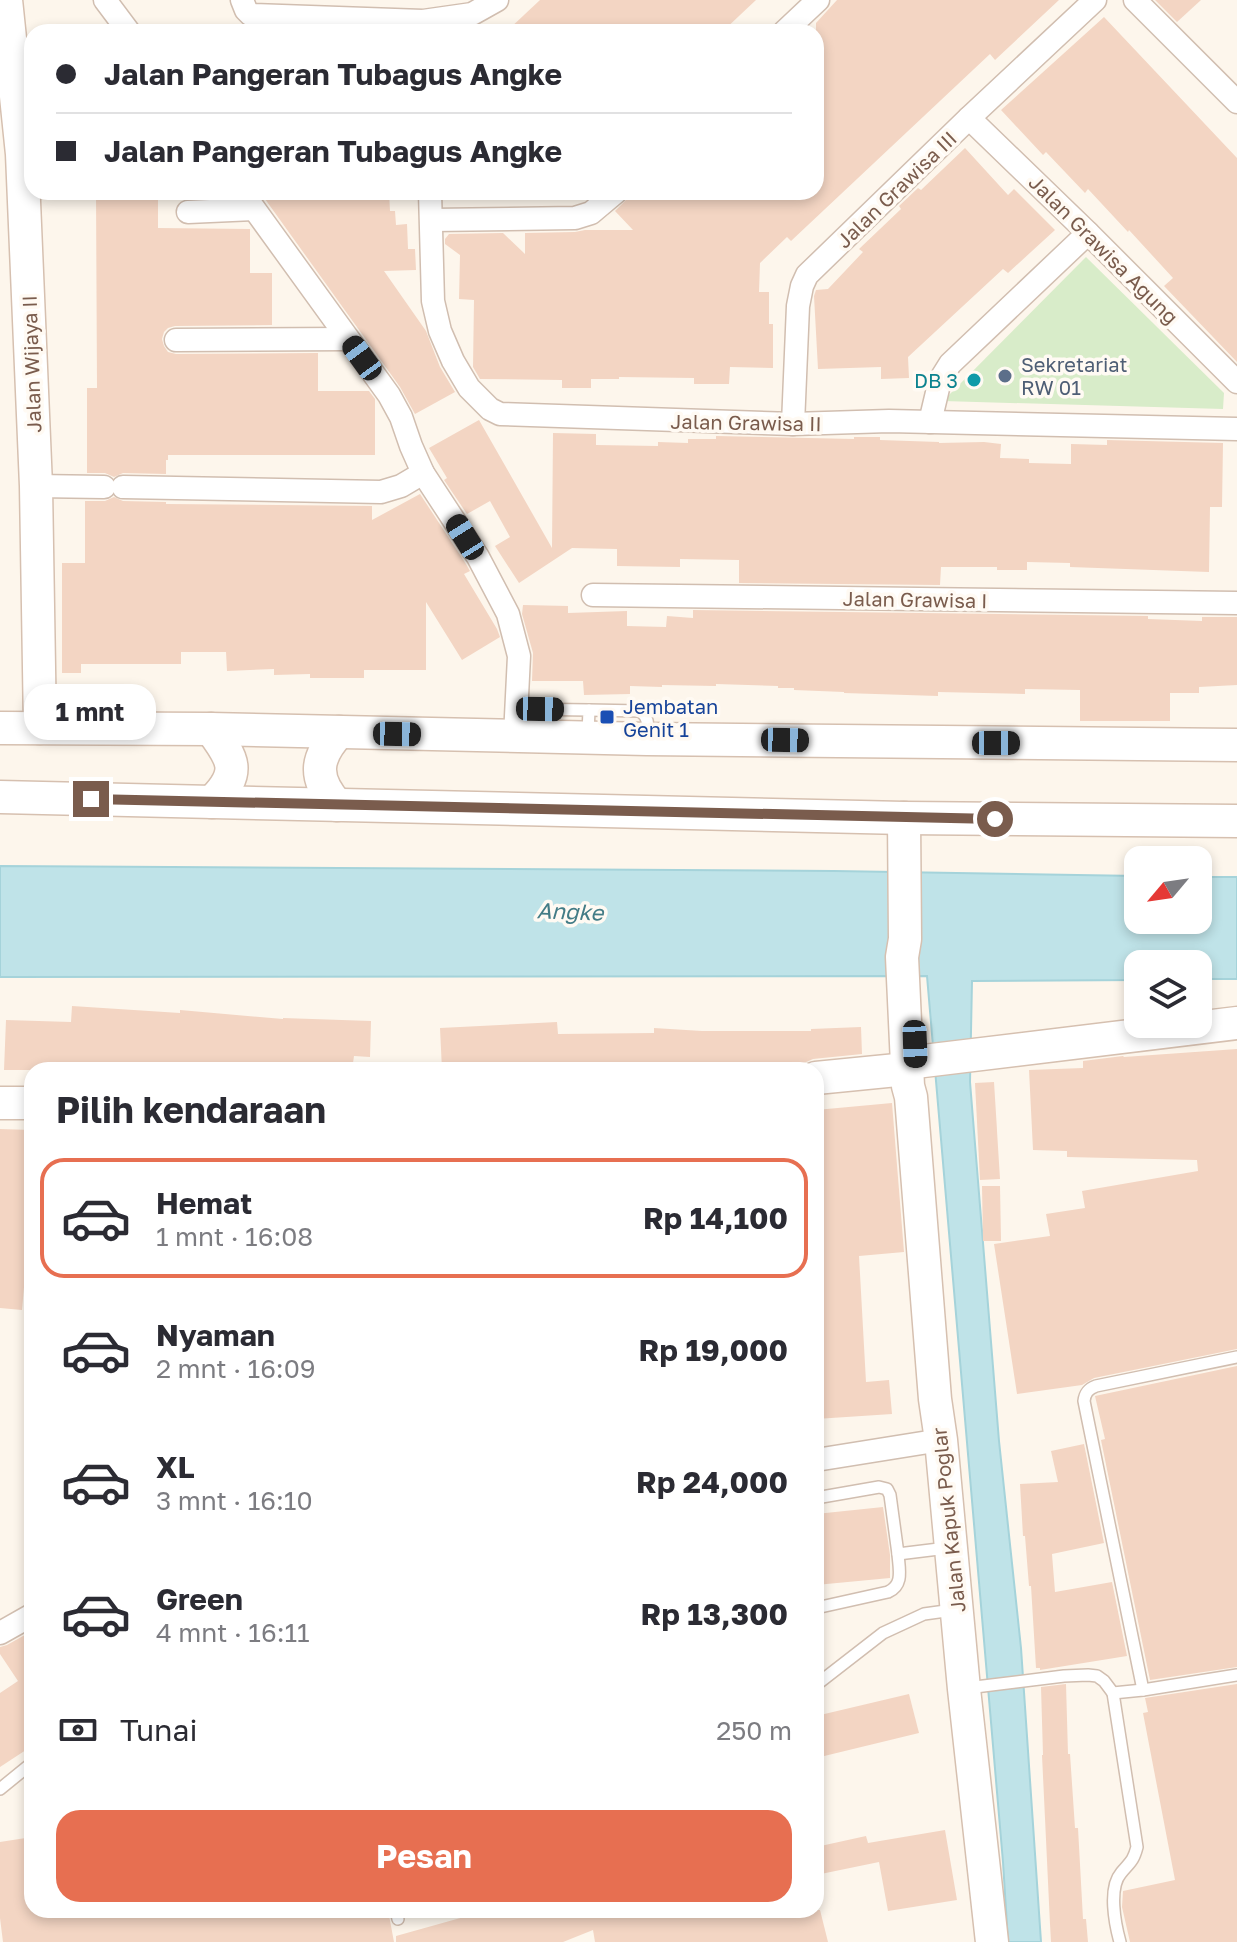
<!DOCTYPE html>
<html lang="id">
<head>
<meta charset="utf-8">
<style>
	:root { --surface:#fff; --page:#f7f7f7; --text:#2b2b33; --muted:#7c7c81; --line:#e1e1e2; --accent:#e76f51 }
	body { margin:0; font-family:"Golos Text",sans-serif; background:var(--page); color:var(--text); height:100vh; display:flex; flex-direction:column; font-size:30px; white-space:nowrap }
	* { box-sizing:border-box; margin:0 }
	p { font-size:26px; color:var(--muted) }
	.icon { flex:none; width:44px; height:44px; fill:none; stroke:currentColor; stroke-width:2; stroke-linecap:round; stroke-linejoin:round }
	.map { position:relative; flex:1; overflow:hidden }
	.side { position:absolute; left:24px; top:1062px; width:800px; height:856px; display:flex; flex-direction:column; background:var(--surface); border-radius:24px; box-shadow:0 4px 12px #0003 }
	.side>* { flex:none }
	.banner { position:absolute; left:24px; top:24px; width:800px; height:176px; border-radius:24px; box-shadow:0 4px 12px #0003; display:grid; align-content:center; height:176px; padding:0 32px; background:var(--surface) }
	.needle { width:52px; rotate:241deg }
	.buttons { position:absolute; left:1124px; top:846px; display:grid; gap:16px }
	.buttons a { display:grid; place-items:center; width:88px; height:88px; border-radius:16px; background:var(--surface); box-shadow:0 4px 12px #0003; font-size:40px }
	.end { position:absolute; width:36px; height:36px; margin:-18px; border:10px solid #7a5c4d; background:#fff; box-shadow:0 0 0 4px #fff }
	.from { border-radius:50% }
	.bubble { position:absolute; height:56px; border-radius:24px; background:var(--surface); box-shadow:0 4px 12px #0003; font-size:26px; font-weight:700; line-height:56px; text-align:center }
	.car { position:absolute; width:24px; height:48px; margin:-24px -12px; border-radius:10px; box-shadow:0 0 6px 2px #0007; background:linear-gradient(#222 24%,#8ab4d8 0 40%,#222 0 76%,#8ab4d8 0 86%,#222 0) }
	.banner b { display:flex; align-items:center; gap:28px; height:76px; font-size:30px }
	.banner b+b { border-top:2px solid var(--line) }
	.banner i { width:20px; height:20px; background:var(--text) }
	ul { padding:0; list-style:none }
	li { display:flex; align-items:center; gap:24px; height:120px; margin:0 16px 12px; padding:0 16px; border:4px solid transparent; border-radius:24px }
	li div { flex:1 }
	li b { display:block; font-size:30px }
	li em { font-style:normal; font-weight:700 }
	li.on { border-color:var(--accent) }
	li>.icon { width:72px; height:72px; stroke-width:1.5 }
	h2 { padding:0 32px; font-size:36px; line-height:96px }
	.pay { display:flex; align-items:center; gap:20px; height:88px; padding:0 32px; font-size:30px }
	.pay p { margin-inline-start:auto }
	.cta { display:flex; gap:16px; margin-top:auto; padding:16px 32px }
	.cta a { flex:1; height:92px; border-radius:24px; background:var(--accent); color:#fff; font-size:32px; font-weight:700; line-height:92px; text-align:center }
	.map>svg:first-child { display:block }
</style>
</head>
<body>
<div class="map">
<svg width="1237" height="1942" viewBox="0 0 1237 1942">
	<rect width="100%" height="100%" fill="#fdf6ec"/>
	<!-- green -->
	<path fill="#d8ecc9" d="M1086,257L1224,393L1223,409L943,401Z"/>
	<!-- water -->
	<path fill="#bfe3e8" stroke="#a5d3da" stroke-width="2" d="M0,866L834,871L1138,876V920H1198V877H1237V979H1198V964H1138V980L972,981L970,1082L999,1441L1021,1648L1041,1942H1008L1003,1862L927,976L0,977Z"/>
	<!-- building -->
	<g fill="#f3d5c3">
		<path d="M540,0H756L722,32H506Z"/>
		<path d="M837,0H1059L995,60L990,54L791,241L787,237L760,263L759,292H769V324H773V368L730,367L729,384H694V378L619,377V379H591V388H562V380L480,379L473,367L474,300L459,299L460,255L445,244V239L449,234L503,233L525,254V233L575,232L585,230H633L615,211L634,192H816V23Z"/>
		<path d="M1155,0H1201L1177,22Z"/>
		<path d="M1104,17L1237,158V362L1164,286L1173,278L1129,230L1128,232L1088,189L1085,193L1046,152L1043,155L1001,110Z"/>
		<path d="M965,148L1008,195L1014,189L1055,230L1008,273L1003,269L908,357L909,378L881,379V367L818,369L814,296L816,290L828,289L863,252L859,249L901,209L899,206L918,188L921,190Z"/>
		<path d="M96,192H158V228L250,229V273H272V325L175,326L168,328L164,332L162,339L164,346L168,352L176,354L318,353V391H369L375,399V455H168V460H166V474L123,473L114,477L105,473H87V388H97Z"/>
		<path d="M260,192H389L390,211H395L396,225L407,224L408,249H415L416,270L384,271L426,331L440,367L455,392L415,414L400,387Z"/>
		<path d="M479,420L552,548L553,433L596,434V445L658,446V442L688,443V439H716V436L854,439V437H880V440L939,442V443L984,442L1001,444L1000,458L1029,459V463L1071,464V444L1107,445V440L1223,443L1222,507H1210L1209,572L1070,567V563L1027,562V570H997V567H941L940,585L739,583V560L680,559V567L617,566V549L572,548L519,583L495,546L510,537L490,501L467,514L444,480L447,478L429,448Z"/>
		<path d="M420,494L466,564L470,571L464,574L497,629L500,637L462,660L426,602V670H364V678H310V674L274,675V669L227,671L226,652H181V664H81V673H62V563H85V501H105L114,497L123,501L166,502V504L372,506V520Z"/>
		<path d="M523,605L568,606V613L627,611V626L666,627L667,616L693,618V610L1148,616V619L1202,621V617H1237V685L1199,687V693H1170V721H1080V690L1025,689V694L938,692V696L844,693V692L794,690V688H778V686L716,684V686L662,685V687L630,686V694L584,695L583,681H532L533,653L522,614Z"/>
		<path d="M72,1006L180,1013V1010L283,1019V1018L371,1021L370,1057L354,1056L352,1070H279V1068L215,1063V1070H4L6,1020L71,1022Z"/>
		<path d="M557,1022L558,1034L654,1033V1028L702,1031H811V1029L861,1027L862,1054L813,1059L804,1063L799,1070H442L440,1028Z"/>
		<path d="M1237,1049V1349L1094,1378L1082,1385L1017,1394L994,1244L1050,1236L1046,1214L1085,1208L1082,1191L1198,1171L1197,1160L1067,1157V1151L1033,1150L1029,1070L1083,1068V1061L1123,1056L1124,1057Z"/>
		<path d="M994,1082L1000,1179L980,1180L975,1083Z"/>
		<path d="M892,1103L904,1252L859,1256L866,1382L889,1380L892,1414L816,1419V1110Z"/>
		<path d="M0,1129L32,1130V1231H29L22,1310L0,1308Z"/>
		<path d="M982,1186H1000L1001,1241H983Z"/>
		<path d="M1237,1366V1667L1150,1680L1101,1440L1105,1439L1095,1396Z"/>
		<path d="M1084,1444L1104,1543L1052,1554L1055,1592L1112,1582L1127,1656L1040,1670V1668H1036L1031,1586H1029L1025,1536H1023L1020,1484L1058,1482L1051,1451Z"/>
		<path d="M883,1507L890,1555V1578L816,1585V1514Z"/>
		<path d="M32,1631V1746L0,1767V1693L18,1681L0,1654V1647L7,1645Z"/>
		<path d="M1066,1684L1068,1754H1070L1075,1828H1078L1083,1919H1086L1088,1942H1051L1050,1924L1042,1755H1043L1041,1687Z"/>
		<path d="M1237,1684V1942H1130L1122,1907L1123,1891L1175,1880L1143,1713L1148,1712L1145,1698Z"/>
		<path d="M909,1694L919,1733L816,1758V1716Z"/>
		<path d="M945,1830L957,1900L888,1911L879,1862L816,1875V1847L866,1836L868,1843Z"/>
		<path d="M32,1837V1910H388L394,1942H3L0,1918V1842Z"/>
		<path d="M489,1910H820L828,1942H595L593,1930L563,1942H396V1936Z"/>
	</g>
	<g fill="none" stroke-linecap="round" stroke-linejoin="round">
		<!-- lane casing -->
		<g stroke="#d1beb0" stroke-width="14">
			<g id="lane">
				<path d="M516,709L589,710L588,733"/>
				<path d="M589,710L640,711C649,718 648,724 647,735"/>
				<path d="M816,1498L879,1487L887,1489L890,1495L898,1554L947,1548"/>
				<path d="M816,1608L888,1592C904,1585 899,1569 898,1554"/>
				<path d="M816,1685L883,1633L924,1614L953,1610"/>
				<path d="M967,1688L1064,1676L1088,1675L1097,1676L1104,1681L1113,1693L1143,1690L1237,1675"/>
				<path d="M1143,1690L1084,1401C1085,1393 1088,1389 1096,1386L1237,1357"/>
				<path d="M1113,1693L1137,1847C1133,1862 1130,1862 1121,1873C1108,1888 1115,1924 1120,1942"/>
				<path d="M0,1789L32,1763"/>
				<path d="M396,1910L398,1919"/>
			</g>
		</g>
		<!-- street casing -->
		<g stroke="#d1beb0" stroke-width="25">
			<g id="street">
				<path d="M105,0L129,32"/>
				<path d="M242,0L246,10L251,15L423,21L472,14L497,0"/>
				<path d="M1135,0L1237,102"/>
				<path d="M784,32L818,0"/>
				<path d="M969,118L1088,233L1237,382"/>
				<path d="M242,192L389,395L401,417L411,446L423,473L478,557L508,614L519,656L515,736"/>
				<path d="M430,192L433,301L440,331L453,361L469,388L490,409L500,414L793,424L889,421L1237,429"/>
				<path d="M188,212L254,209"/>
				<path d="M432,220L575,218L591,213L616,192"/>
				<path d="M176,340L348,339"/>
				<path d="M930,422L940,380L950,364L1088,233"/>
				<path d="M793,424L798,306L802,286L807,275L969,118L1095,0"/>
				<path d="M36,486L104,487"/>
				<path d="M123,487L381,492L401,486L423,473"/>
				<path d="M593,595L1237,603"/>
				<path d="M816,1460L941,1440"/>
				<path d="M0,1633L32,1615"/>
			</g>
		</g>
		<!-- secondary casing -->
		<g stroke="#d6c0b0" stroke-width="35">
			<g id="secondary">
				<path d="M6,0L22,154L36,486L40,728"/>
				<path d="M0,728L211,729L647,739L1237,745"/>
				<path d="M211,729C234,760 242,772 212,802"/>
				<path d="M0,797L904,818L1237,821"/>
				<path d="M337,805C313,778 315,758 339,732"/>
				<path d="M904,818L905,939L902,957L908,1086L911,1097L935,1399L941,1440L964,1689L992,1942"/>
				<path d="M907,1063L1237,1023"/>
				<path d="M816,1078L907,1069"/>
				<path d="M0,1103H32"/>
			</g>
		</g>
		<!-- lane -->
		<use href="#lane" stroke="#fff" stroke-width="11"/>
		<!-- street -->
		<use href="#street" stroke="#fff" stroke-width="22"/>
		<!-- secondary -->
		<use href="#secondary" stroke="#fff" stroke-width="32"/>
	</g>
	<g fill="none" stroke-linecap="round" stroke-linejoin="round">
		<!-- route -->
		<path stroke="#7a5c4d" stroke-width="10" d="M91,799L995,819"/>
	</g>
	<!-- markers -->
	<circle fill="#5c6f8a" stroke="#fffaf3" stroke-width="3" cx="1005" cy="376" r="8"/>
	<circle fill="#0f9aa8" stroke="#fffaf3" stroke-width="3" cx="974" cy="380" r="8"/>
	<rect fill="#1a4fb4" stroke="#fffaf3" stroke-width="3" x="599" y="709" width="16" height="16" rx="4"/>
	<g text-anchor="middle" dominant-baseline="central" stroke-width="7" stroke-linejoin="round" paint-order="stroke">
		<!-- street labels -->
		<g font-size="20" fill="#7a5c4d" stroke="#fffaf3">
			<text transform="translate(896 189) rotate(-44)">Jalan Grawisa III</text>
			<text transform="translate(1104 249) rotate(45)">Jalan Grawisa Agung</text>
			<text transform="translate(31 364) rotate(-92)">Jalan Wijaya II</text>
			<text transform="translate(746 422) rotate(1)">Jalan Grawisa II</text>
			<text transform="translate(915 599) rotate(1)">Jalan Grawisa I</text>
			<text transform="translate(948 1520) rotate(-96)">Jalan Kapuk Poglar</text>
		</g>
		<!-- service labels -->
		<g font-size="20" fill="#4e5e75" stroke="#fffaf3" text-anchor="start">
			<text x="1021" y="364">Sekretariat<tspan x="1021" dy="23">RW 01</tspan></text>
		</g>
		<!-- culture labels -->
		<g font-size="20" fill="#0d838f" stroke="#fffaf3" text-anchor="end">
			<text x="958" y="380">DB 3</text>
		</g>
		<!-- transit labels -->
		<g font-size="20" fill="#164399" stroke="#fffaf3" text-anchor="start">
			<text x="623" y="706">Jembatan<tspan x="623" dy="23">Genit 1</tspan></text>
		</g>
		<!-- water labels -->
		<g font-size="22" font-style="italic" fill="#437c86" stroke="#fffaf3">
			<text transform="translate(570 911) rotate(2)">Angke</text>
		</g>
	</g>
</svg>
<div class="buttons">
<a><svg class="needle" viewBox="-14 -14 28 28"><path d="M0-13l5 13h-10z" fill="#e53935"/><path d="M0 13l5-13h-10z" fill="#7c7c81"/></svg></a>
<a><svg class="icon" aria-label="layers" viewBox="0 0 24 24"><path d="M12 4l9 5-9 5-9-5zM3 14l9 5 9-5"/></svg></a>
</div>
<i class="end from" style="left:995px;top:819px"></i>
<i class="end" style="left:91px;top:799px"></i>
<div class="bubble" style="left:24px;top:684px;width:132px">1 mnt</div>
<i class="car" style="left:362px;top:358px;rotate:324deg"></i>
<i class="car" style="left:465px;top:537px;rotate:328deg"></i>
<i class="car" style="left:540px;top:709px;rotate:91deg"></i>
<i class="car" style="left:397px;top:734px;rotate:91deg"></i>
<i class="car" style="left:785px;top:740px;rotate:91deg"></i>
<i class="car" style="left:996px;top:743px;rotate:90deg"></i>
<i class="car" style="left:915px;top:1044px;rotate:178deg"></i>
<div class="banner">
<b><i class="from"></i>Jalan Pangeran Tubagus Angke</b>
<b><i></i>Jalan Pangeran Tubagus Angke</b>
</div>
<section class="side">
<h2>Pilih kendaraan</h2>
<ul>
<li class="on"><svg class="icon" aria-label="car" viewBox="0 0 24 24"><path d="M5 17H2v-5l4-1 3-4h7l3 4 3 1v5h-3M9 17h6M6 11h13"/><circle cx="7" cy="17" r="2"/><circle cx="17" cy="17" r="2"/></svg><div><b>Hemat</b><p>1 mnt · 16:08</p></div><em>Rp 14,100</em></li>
<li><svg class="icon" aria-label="car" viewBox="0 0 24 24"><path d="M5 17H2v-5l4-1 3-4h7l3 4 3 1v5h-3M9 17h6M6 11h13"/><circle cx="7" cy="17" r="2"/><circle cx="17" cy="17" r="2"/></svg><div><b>Nyaman</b><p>2 mnt · 16:09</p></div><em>Rp 19,000</em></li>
<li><svg class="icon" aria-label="car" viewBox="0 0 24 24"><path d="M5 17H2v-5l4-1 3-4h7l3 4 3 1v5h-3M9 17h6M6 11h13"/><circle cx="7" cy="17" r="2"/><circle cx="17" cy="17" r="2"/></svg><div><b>XL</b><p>3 mnt · 16:10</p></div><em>Rp 24,000</em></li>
<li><svg class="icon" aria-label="car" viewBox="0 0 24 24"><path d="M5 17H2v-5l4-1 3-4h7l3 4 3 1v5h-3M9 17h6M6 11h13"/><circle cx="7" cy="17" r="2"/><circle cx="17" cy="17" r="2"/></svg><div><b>Green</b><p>4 mnt · 16:11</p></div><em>Rp 13,300</em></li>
</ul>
<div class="pay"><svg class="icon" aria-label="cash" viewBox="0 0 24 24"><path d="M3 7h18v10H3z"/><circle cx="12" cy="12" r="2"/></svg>Tunai<p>250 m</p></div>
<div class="cta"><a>Pesan</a></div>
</section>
</div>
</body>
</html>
